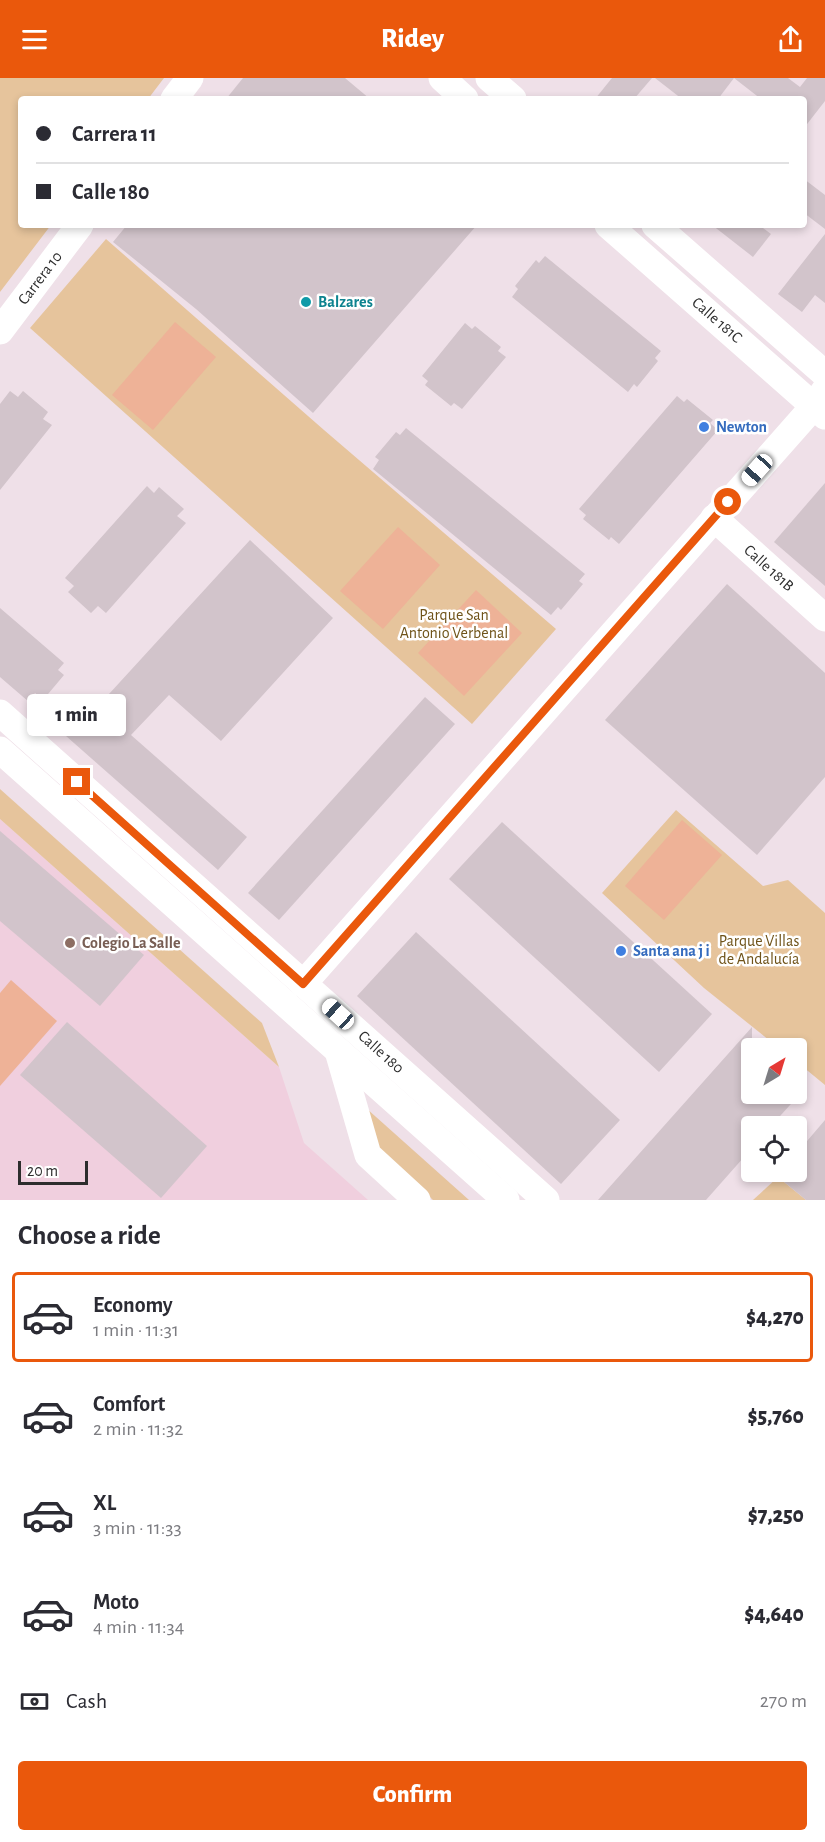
<!DOCTYPE html>
<html lang="en">
<head>
<meta charset="utf-8">
<style>
	:root { --surface:#fff; --page:#f2f2f3; --text:#2b2b33; --muted:#7c7c81; --line:#e1e1e2; --accent:#ea580c }
	body { margin:0; font-family:"Alegreya Sans",sans-serif; background:var(--page); color:var(--text); height:100vh; display:flex; flex-direction:column; font-size:22px; white-space:nowrap }
	* { box-sizing:border-box; margin:0 }
	p { font-size:20px; color:var(--muted) }
	.icon { flex:none; width:33px; height:33px; fill:none; stroke:currentColor; stroke-width:2; stroke-linecap:round; stroke-linejoin:round }
	.map { position:relative; height:1122px; overflow:hidden }
	.details { display:flex; flex-direction:column; background:var(--surface); flex:1 }
	.details>* { flex:none }
	.hud { position:absolute; left:18px; top:18px; width:789px; height:132px; border-radius:6px; box-shadow:0 3px 9px #0003; display:grid; align-content:center; height:132px; padding:0 18px; background:var(--surface) }
	.needle { width:39px; rotate:38deg }
	.controls { position:absolute; left:741px; top:960px; display:grid; gap:12px }
	.controls a { display:grid; place-items:center; width:66px; height:66px; border-radius:6px; background:var(--surface); box-shadow:0 3px 9px #0003; font-size:30px }
	.scale { position:absolute; left:18px; bottom:15px; width:70px; box-sizing:border-box; padding-left:6px; border:3px solid #2d2d2d; border-top:0; font-size:16px; line-height:21px; white-space:nowrap; color:#2d2d2d; -webkit-text-stroke:4px #fff; paint-order:stroke }
	.end { position:absolute; width:27px; height:27px; margin:-14px; border:8px solid #ea580c; background:#fff; box-shadow:0 0 0 3px #fff }
	.from { border-radius:50% }
	.bubble { position:absolute; height:42px; border-radius:6px; background:var(--surface); box-shadow:0 3px 9px #0003; font-size:20px; font-weight:800; line-height:42px; text-align:center }
	.car { position:absolute; width:18px; height:36px; margin:-18px -9px; border-radius:8px; box-shadow:0 0 4px 2px #0007; background:linear-gradient(#fff 24%,#345 0 40%,#fff 0 76%,#345 0 86%,#fff 0) }
	.hud b { display:flex; align-items:center; gap:21px; height:57px; font-size:22px }
	.hud b+b { border-top:2px solid var(--line) }
	.hud i { width:15px; height:15px; background:var(--text) }
	ul { padding:0; list-style:none }
	li { display:flex; align-items:center; gap:18px; height:90px; margin:0 12px 9px; padding:0 6px; border:3px solid transparent; border-radius:6px }
	li div { flex:1 }
	li b { display:block; font-size:22px }
	li em { font-style:normal; font-weight:800 }
	li.current { border-color:var(--accent) }
	li>.icon { width:54px; height:54px; stroke-width:1.5 }
	h2 { padding:0 18px; font-size:27px; line-height:72px }
	.pay { display:flex; align-items:center; gap:15px; height:66px; padding:0 18px; font-size:22px }
	.pay p { margin-inline-start:auto }
	.action { display:flex; gap:12px; margin-top:auto; padding:12px 18px }
	.action a { flex:1; height:69px; border-radius:6px; background:var(--accent); color:#fff; font-size:24px; font-weight:800; line-height:69px; text-align:center }
	header { display:flex; justify-content:space-between; align-items:center; height:78px; padding:0 18px; background:var(--accent); color:#fff; font-size:27px; font-weight:800 }
	.map>svg:first-child { display:block }
</style>
</head>
<body>
<header><svg class="icon" aria-label="menu" viewBox="0 0 24 24"><path d="M4 6h16M4 12h16M4 18h16"/></svg>Ridey<svg class="icon" aria-label="share" viewBox="0 0 24 24"><path d="M12 15V3M7 8l5-5 5 5M5 13v7h14v-7"/></svg></header>
<div class="map">
<svg width="825" height="1122" viewBox="0 0 825 1122">
	<rect width="100%" height="100%" fill="#efe0e8"/>
	<!-- education -->
	<path fill="#f0cfde" d="M0,741L279,989L304,1065L368,1122H0Z"/>
	<!-- green -->
	<g fill="#e6c49c">
		<path d="M0,0H164L148,21H21V147H51L0,214Z"/>
		<path d="M106,161L324,352L556,551L472,646L30,250Z"/>
		<path d="M0,711L262,945L279,989L0,741Z"/>
		<path d="M676,732L763,808L788,802L825,835V1007L797,984L796,970H779L704,910L602,815Z"/>
		<path d="M366,1030L469,1122H433L376,1069Z"/>
		<path d="M778,1099L806,1122H753Z"/>
	</g>
	<!-- pitch -->
	<g fill="#eeb297">
		<path d="M175,244L216,279L153,352L112,317Z"/>
		<path d="M398,449L440,487L383,551L340,513Z"/>
		<path d="M476,512L522,555L464,618L418,575Z"/>
		<path d="M682,742L722,777L664,842L625,808Z"/>
		<path d="M11,902L57,943L0,1008V915Z"/>
	</g>
	<!-- building -->
	<g fill="#d2c4cb">
		<path d="M243,0H345L370,21H226Z"/>
		<path d="M612,0H652L634,21H595Z"/>
		<path d="M655,0H734L718,21H682Z"/>
		<path d="M734,0H788L800,9L807,0H825V23L804,50V21H761Z"/>
		<path d="M804,101L825,117V151L804,135Z"/>
		<path d="M127,147H477L313,335L196,231L113,164Z"/>
		<path d="M712,147H759L771,156L753,179Z"/>
		<path d="M825,156V225L815,217L802,234L778,216Z"/>
		<path d="M545,178L661,273L655,280L658,283L637,309L634,306L628,314L512,219L518,211L515,208L536,182L539,185Z"/>
		<path d="M465,245L472,251L475,248L501,269L498,273L506,279L462,331L454,325L451,328L425,307L428,303L422,298Z"/>
		<path d="M10,313L18,319L23,313L48,334L43,341L52,347L0,412V326Z"/>
		<path d="M677,318L684,324L687,321L713,342L710,345L718,352L619,466L611,459L609,462L583,441L586,437L579,431Z"/>
		<path d="M406,350L585,496L579,503L583,506L561,532L558,529L551,537L373,391L379,382L375,379L396,354L400,357Z"/>
		<path d="M825,405V508L774,464Z"/>
		<path d="M147,408L154,415L159,409L184,431L177,438L186,445L106,535L98,528L91,535L68,514L74,508L65,500Z"/>
		<path d="M250,462L333,540L221,663L169,617L131,657L247,759L218,792L66,658L94,625L98,628Z"/>
		<path d="M727,506L825,595V699L757,777L605,642Z"/>
		<path d="M0,530L64,585L58,592L64,597L43,622L35,615L29,624L0,599Z"/>
		<path d="M425,619L455,646L279,842L248,815Z"/>
		<path d="M502,744L712,936L659,994L449,801Z"/>
		<path d="M0,753L144,877L100,928L0,843Z"/>
		<path d="M416,854L620,1042L561,1106L357,918Z"/>
		<path d="M67,944L207,1068L161,1120L20,997Z"/>
		<path d="M752,949V1016H800L771,1048H752V1070L706,1122H598Z"/>
		<path d="M825,1042V1122H806L772,1094H796V1076Z"/>
	</g>
	<g fill="none" stroke-linecap="round" stroke-linejoin="round">
		<!-- minor -->
		<g stroke="#fff" stroke-width="27">
			<path d="M442,0L465,21"/>
			<path d="M489,0L513,21"/>
			<path d="M174,21L190,0"/>
			<path d="M608,147L825,338"/>
			<path d="M655,147L825,296"/>
			<path d="M0,253L80,147"/>
			<path d="M714,440L825,540"/>
			<path d="M0,635L546,1122"/>
			<path d="M0,672L506,1122"/>
			<path d="M303,906L814,328L825,312"/>
			<path d="M338,973L368,1077L417,1122"/>
		</g>
	</g>
	<g fill="none" stroke-linecap="round" stroke-linejoin="round">
		<!-- route -->
		<path stroke="#ea580c" stroke-width="8" d="M77,704L303,906L728,424"/>
	</g>
	<!-- markers -->
	<circle fill="#0f9aa8" stroke="#fff" stroke-width="2" cx="306" cy="224" r="6"/>
	<g fill="#3f7fe0" stroke="#fff" stroke-width="2">
		<circle cx="704" cy="349" r="6"/>
		<circle cx="621" cy="873" r="6"/>
	</g>
	<circle fill="#8d6e63" stroke="#fff" stroke-width="2" cx="70" cy="865" r="6"/>
	<g text-anchor="middle" dominant-baseline="central" stroke-width="5" stroke-linejoin="round" paint-order="stroke">
		<!-- street labels -->
		<g font-size="16" fill="#2d2d2d" stroke="#fff">
			<text transform="translate(40 200) rotate(-53)">Carrera 10</text>
			<text transform="translate(717 242) rotate(41)">Calle 181C</text>
			<text transform="translate(769 490) rotate(42)">Calle 181B</text>
			<text transform="translate(381 974) rotate(42)">Calle 180</text>
		</g>
		<!-- culture labels -->
		<g font-size="16" font-weight="bold" fill="#0d838f" stroke="#fff" text-anchor="start">
			<text x="318" y="224">Balzares</text>
		</g>
		<!-- shop labels -->
		<g font-size="16" font-weight="bold" fill="#366cbe" stroke="#fff" text-anchor="start">
			<text x="716" y="349">Newton</text>
			<text x="633" y="873">Santa ana j i</text>
		</g>
		<!-- park labels -->
		<g font-size="16" fill="#6f5319" stroke="#fff">
			<text x="454" y="537">Parque San<tspan x="454" dy="18">Antonio Verbenal</tspan></text>
			<text x="759" y="863">Parque Villas<tspan x="759" dy="18">de Andalucía</tspan></text>
		</g>
		<!-- education labels -->
		<g font-size="16" font-weight="bold" fill="#785e54" stroke="#fff" text-anchor="start">
			<text x="82" y="865">Colegio La Salle</text>
		</g>
	</g>
</svg>
<div class="controls">
<a><svg class="needle" viewBox="-14 -14 28 28"><path d="M0-13l5 13h-10z" fill="#e53935"/><path d="M0 13l5-13h-10z" fill="#7c7c81"/></svg></a>
<a><svg class="icon" aria-label="locate" viewBox="0 0 24 24"><circle cx="12" cy="12" r="6"/><path d="M12 2v4M12 18v4M2 12h4M18 12h4"/></svg></a>
</div>
<div class="scale">20 m</div>
<i class="end from" style="left:728px;top:424px"></i>
<i class="end" style="left:77px;top:704px"></i>
<div class="bubble" style="left:27px;top:616px;width:99px">1 min</div>
<i class="car" style="left:757px;top:392px;rotate:222deg"></i>
<i class="car" style="left:338px;top:936px;rotate:312deg"></i>
<div class="hud">
<b><i class="from"></i>Carrera 11</b>
<b><i></i>Calle 180</b>
</div>
</div>
<section class="details">
<h2>Choose a ride</h2>
<ul>
<li class="current"><svg class="icon" aria-label="car" viewBox="0 0 24 24"><path d="M5 17H2v-5l4-1 3-4h7l3 4 3 1v5h-3M9 17h6M6 11h13"/><circle cx="7" cy="17" r="2"/><circle cx="17" cy="17" r="2"/></svg><div><b>Economy</b><p>1 min · 11:31</p></div><em>$4,270</em></li>
<li><svg class="icon" aria-label="car" viewBox="0 0 24 24"><path d="M5 17H2v-5l4-1 3-4h7l3 4 3 1v5h-3M9 17h6M6 11h13"/><circle cx="7" cy="17" r="2"/><circle cx="17" cy="17" r="2"/></svg><div><b>Comfort</b><p>2 min · 11:32</p></div><em>$5,760</em></li>
<li><svg class="icon" aria-label="car" viewBox="0 0 24 24"><path d="M5 17H2v-5l4-1 3-4h7l3 4 3 1v5h-3M9 17h6M6 11h13"/><circle cx="7" cy="17" r="2"/><circle cx="17" cy="17" r="2"/></svg><div><b>XL</b><p>3 min · 11:33</p></div><em>$7,250</em></li>
<li><svg class="icon" aria-label="car" viewBox="0 0 24 24"><path d="M5 17H2v-5l4-1 3-4h7l3 4 3 1v5h-3M9 17h6M6 11h13"/><circle cx="7" cy="17" r="2"/><circle cx="17" cy="17" r="2"/></svg><div><b>Moto</b><p>4 min · 11:34</p></div><em>$4,640</em></li>
</ul>
<div class="pay"><svg class="icon" aria-label="cash" viewBox="0 0 24 24"><path d="M3 7h18v10H3z"/><circle cx="12" cy="12" r="2"/></svg>Cash<p>270 m</p></div>
<div class="action"><a>Confirm</a></div>
</section>
</body>
</html>
